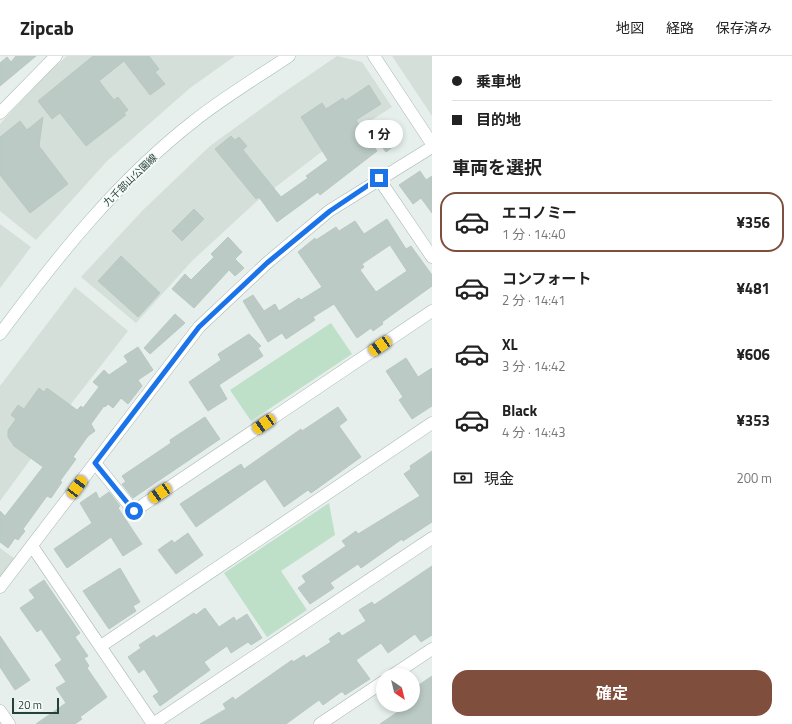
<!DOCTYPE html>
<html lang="ja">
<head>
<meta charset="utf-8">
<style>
	:root { --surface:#fff; --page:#f2f2f2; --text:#222; --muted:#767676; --line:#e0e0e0; --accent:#804e3d }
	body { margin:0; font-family:"Titillium Web","Noto Sans JP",sans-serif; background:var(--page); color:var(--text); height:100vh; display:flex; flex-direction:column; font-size:15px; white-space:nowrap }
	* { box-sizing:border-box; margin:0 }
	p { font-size:13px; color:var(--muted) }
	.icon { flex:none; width:22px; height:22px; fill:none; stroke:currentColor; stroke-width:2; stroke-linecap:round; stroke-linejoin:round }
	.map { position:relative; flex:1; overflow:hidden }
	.drawer { display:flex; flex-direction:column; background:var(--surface); width:360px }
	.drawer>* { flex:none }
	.guide { display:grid; align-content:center; height:88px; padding:0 20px; background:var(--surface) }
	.needle { width:26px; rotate:145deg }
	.tools { position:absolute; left:376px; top:612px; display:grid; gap:8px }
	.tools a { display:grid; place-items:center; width:44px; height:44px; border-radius:50%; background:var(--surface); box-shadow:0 2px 6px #0003; font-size:20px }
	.scale { position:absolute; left:12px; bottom:10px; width:47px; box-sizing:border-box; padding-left:4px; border:2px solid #24423a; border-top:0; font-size:11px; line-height:14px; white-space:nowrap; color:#24423a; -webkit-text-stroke:3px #f7fbf9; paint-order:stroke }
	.end { position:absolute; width:18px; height:18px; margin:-9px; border:5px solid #1a73e8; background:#fff; box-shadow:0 0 0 2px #fff }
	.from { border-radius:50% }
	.bubble { position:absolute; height:28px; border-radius:14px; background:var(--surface); box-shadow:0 2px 6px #0003; font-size:13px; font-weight:700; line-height:28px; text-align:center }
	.car { position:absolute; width:12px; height:24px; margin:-12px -6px; border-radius:5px; box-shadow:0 0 3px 1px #0007; background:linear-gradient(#f5c518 24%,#345 0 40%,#f5c518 0 76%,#345 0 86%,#f5c518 0) }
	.guide b { display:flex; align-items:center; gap:14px; height:38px; font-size:15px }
	.guide b+b { border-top:1px solid var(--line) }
	.guide i { width:10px; height:10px; background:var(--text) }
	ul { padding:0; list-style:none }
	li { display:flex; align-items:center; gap:12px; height:60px; margin:0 8px 6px; padding:0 12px; border:2px solid transparent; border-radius:16px }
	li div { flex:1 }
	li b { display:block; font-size:15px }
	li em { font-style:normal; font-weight:700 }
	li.on { border-color:var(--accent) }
	li>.icon { width:36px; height:36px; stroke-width:1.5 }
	h2 { padding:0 20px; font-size:18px; line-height:48px }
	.pay { display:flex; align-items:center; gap:10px; height:44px; padding:0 20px; font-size:15px }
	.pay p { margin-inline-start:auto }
	.primary-button { display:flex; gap:8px; margin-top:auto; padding:8px 20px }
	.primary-button a { flex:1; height:46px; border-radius:16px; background:var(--accent); color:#fff; font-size:16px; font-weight:700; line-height:46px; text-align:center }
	header { display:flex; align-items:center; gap:24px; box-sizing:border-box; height:56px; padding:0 20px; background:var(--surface); border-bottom:1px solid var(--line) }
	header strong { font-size:19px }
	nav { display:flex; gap:22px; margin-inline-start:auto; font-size:14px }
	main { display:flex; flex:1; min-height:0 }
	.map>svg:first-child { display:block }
</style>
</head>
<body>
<header>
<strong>Zipcab</strong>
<nav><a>地図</a><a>経路</a><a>保存済み</a></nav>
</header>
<main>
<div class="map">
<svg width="432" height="668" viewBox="0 0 432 668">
	<rect width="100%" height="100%" fill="#e6efeb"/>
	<!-- built -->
	<g fill="#d4dfda">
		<path d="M67,0H235L190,32L107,105L36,184L0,155V68L44,20Z"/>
		<path d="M337,0L362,6L392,51L320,97L256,146L192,205L136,267L81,221L142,155L210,90L280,39Z"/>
		<path d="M392,0H432V60Z"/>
		<path d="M0,168L31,191L0,232Z"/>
		<path d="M75,231L128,275L74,344L0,445V330Z"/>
		<path d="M0,492L15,503L0,523Z"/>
	</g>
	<!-- green -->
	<g fill="#bfe0c8">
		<path d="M331,267L352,298L251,365L230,334Z"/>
		<path d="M329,447L335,479L281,515L307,554L267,581L224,517Z"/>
	</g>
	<!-- building -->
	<g fill="#bbcac4" stroke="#b8c9c2" fill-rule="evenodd">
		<path d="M16,0H36L0,30V7L7,1L11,6Z"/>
		<path d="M93,0H149L159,13L155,16L165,28L150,39L124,5L99,25L114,44L118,41L128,54L124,57L126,59L86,90L60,57L52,63L38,45Z"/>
		<path d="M369,29L381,48L356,64L377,95L320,139L318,136L277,166L259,141L256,143L215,93L231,80L235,84L239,81L247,90L243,94L281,141L308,122L306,120L328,104L301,61L322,47L326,53L343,42L345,45Z"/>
		<path d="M43,61L39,90L68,128L30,157L0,119V81L20,65L27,74Z"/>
		<path d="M389,72L399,86L386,96L376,82Z"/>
		<path d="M420,115L426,124L432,120V157L421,142L413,148L399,129Z"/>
		<path d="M194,153L204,163L182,185L172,175Z"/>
		<path d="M387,163L406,193L411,190L432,219V230L382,266L383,268L373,275L371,272L357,282L334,248L313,261L315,264L286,283L282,277L268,286L243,245L253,239L264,255L275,248L279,255L299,242L301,244L322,231L298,196L315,182L316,184L336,171L339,175L355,165L364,178ZM390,189L407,215L376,236L360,214L364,211L362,208Z"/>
		<path d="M228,181L242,196L235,203L244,212L235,220L229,214L194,252L172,233L185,218L191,224L214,201L211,198Z"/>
		<path d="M121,200L160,237L138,261L98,225Z"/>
		<path d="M175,258L185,267L150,298L144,292Z"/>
		<path d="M249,278L261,290L258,292L263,300L219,329L227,343L208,355L189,326L221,304L218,298Z"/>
		<path d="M138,291L153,314L138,324L142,330L128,348L121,342L113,352L108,348L105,351L104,350L91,368L95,375L88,380L73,401L76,403L60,425L62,426L51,442L47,440L23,473L25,475L18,484L15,482L8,492L0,486V455L5,460L43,411L14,390L8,381V374L16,363L11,359L18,349L24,353L39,332L44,336L47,332L77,354L81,350L83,352L99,331L93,326L104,314L109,319L128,306L124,300Z"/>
		<path d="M406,302L418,321L432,312V350L412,363L399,344L403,341L386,315Z"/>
		<path d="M338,351L347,364L339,370L361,401L311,437L308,434L284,451L265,423L196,471L180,448L241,408L244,413L301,373L302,375Z"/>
		<path d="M205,361L220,383L133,442L122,428L126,426L122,420L171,387L170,384Z"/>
		<path d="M432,395V466L403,485L402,483L361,512L358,508L330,527L334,532L310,548L298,532L306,526L302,520L346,490L342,485L356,475L358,478L420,440L404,418L411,413L410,410Z"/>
		<path d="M96,436L99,443L109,436L120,450L118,452L142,488L123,500L111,481L67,512L54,493L92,467L80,447Z"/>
		<path d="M188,477L203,499L176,518L158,494L172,484L174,487Z"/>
		<path d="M432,510V579L421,586L415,578L388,597L381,587L356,604L370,623L345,639L343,636H341L323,649L319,644L286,668H200L226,653L223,648L233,641L235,644L292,604L293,606L304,599L306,602L331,586L329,583L339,576L342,580L366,565L359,554L372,546L374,549Z"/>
		<path d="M120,512L140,546L133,550L136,555L109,573L83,535Z"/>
		<path d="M44,524L80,577L75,581L88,600L84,602L89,610L87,612L107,641L80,661L82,663L75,668H36L66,647L56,632L66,626L55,609L62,604L41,573L37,576L20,552L35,542L29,534Z"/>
		<path d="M205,552L219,571L234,561L236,565L247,558L262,582L251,589L248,586L231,597L227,590L204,606L210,614L160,650L153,640L159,636L144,613L139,617L128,601L141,592L139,589L154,579L156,582L194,557L196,559Z"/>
		<path d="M0,580L30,624L15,634L0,611Z"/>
		<path d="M432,620V668H380L408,649H413V645L419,641L413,633Z"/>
	</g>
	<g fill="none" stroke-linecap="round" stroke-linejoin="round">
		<!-- minor casing -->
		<g stroke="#a8b8b2" stroke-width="13">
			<g id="minor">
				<path d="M0,57L56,0"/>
				<path d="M379,123L432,201"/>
				<path d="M95,407L134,455L432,255"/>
				<path d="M32,490L153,668"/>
				<path d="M0,531L199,271L267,207L329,155L432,91"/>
				<path d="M101,590L432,367"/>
				<path d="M393,619L432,593"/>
				<path d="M153,668L432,482"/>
				<path d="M320,668L383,626"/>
			</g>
		</g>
		<!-- tertiary casing -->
		<g stroke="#a8b8b2" stroke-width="13">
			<g id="tertiary">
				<path d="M374,0L432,88"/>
				<path d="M0,655L9,668"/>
			</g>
		</g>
		<!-- secondary casing -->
		<g stroke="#a4bbb3" stroke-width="13">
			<path id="secondary" d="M0,278C57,201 118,124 194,65C224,41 258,21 289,0"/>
		</g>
		<!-- minor -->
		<use href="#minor" stroke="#fff" stroke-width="12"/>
		<!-- tertiary -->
		<use href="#tertiary" stroke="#fff" stroke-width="12"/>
		<!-- secondary -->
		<use href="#secondary" stroke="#fff" stroke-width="12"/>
	</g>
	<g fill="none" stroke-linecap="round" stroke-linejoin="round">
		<!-- route -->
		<path stroke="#1a73e8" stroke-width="5" d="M134,455L95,407L199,271L267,207L330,155L379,122"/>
	</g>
	<g text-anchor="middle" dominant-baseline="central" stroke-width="3.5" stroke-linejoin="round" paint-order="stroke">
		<!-- street labels -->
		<g font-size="10" fill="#24423a" stroke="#f7fbf9">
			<text transform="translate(130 124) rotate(-44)">九千部山公園線</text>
		</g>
	</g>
</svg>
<div class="tools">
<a><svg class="needle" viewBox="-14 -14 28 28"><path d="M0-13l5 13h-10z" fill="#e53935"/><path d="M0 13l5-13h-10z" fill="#767676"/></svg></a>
</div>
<div class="scale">20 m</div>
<i class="end from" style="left:134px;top:455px"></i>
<i class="end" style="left:379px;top:122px"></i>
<div class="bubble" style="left:355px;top:64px;width:48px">1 分</div>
<i class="car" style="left:380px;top:290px;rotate:236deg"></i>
<i class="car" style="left:264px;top:368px;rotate:236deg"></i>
<i class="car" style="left:77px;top:431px;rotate:37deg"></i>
<i class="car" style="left:160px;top:437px;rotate:236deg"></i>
</div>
<section class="drawer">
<div class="guide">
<b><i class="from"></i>乗車地</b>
<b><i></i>目的地</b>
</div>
<h2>車両を選択</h2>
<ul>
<li class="on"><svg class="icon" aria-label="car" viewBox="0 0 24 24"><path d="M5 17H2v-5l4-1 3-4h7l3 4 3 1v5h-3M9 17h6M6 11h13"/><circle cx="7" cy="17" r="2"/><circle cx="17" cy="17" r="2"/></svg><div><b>エコノミー</b><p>1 分 · 14:40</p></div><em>¥356</em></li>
<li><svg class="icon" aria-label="car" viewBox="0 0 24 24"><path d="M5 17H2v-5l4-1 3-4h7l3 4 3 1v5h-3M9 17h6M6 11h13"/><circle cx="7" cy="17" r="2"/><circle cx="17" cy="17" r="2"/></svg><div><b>コンフォート</b><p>2 分 · 14:41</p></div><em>¥481</em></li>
<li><svg class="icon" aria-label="car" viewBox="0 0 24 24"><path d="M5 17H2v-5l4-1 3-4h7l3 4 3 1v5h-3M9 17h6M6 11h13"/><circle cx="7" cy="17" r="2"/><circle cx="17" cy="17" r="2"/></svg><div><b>XL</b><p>3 分 · 14:42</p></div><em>¥606</em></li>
<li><svg class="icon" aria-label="car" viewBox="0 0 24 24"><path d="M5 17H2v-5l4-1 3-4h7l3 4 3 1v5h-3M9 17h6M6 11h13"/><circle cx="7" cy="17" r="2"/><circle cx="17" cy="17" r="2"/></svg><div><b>Black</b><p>4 分 · 14:43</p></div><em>¥353</em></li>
</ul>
<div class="pay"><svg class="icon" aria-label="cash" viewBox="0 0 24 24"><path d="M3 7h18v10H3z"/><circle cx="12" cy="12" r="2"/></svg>現金<p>200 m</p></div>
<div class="primary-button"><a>確定</a></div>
</section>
</main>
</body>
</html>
